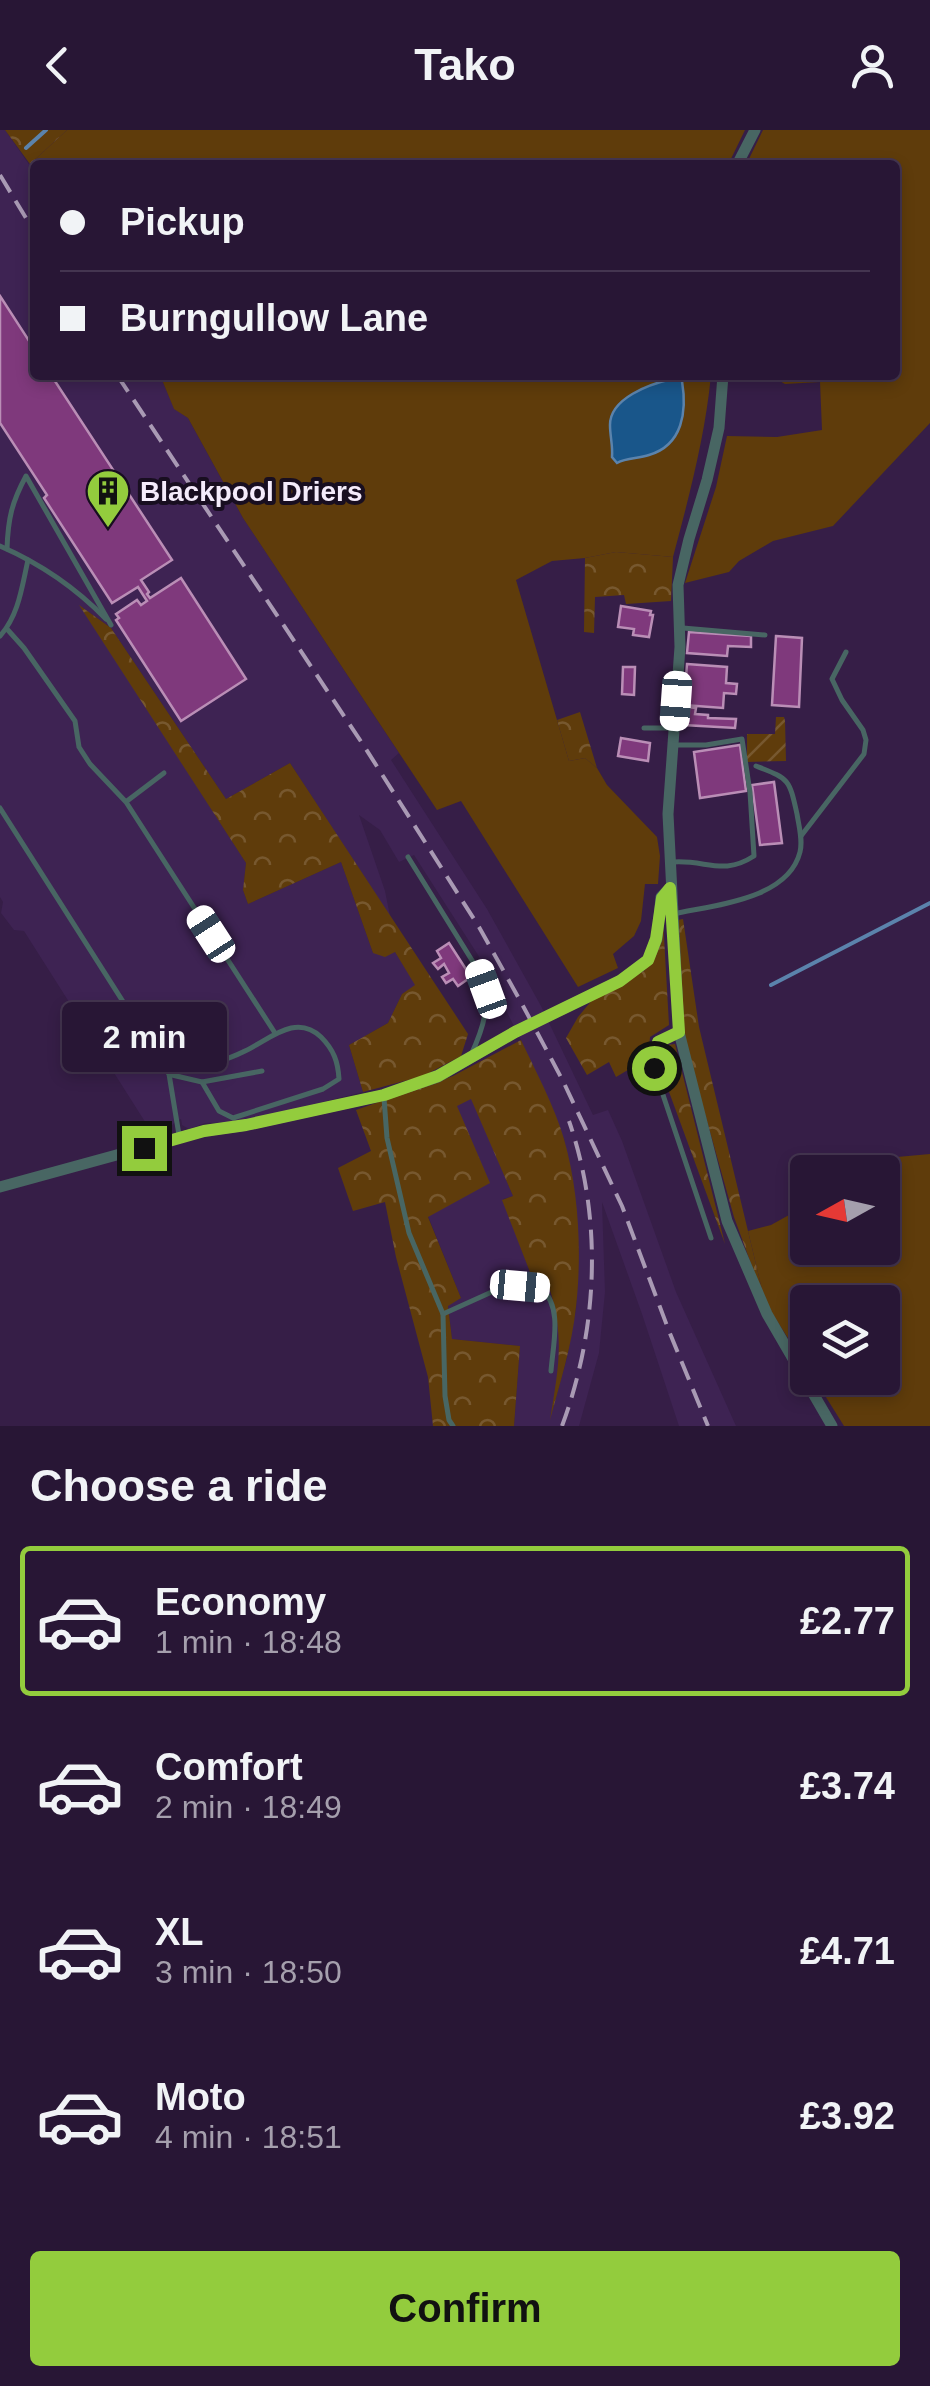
<!DOCTYPE html>
<html lang="en">
<head>
<meta charset="utf-8">
<style>
	:root { --surface:#281635; --page:#301f3d; --text:#f1f3f6; --muted:#a59fad; --line:#443550; --accent:#93cc3d }
	body { margin:0; font-family:Arial,sans-serif; background:var(--page); color:var(--text); height:100vh; display:flex; flex-direction:column; font-size:38px; white-space:nowrap }
	* { box-sizing:border-box; margin:0 }
	p { font-size:32px; color:var(--muted) }
	.icon { flex:none; width:55px; height:55px; fill:none; stroke:currentColor; stroke-width:2; stroke-linecap:round; stroke-linejoin:round }
	.map { position:relative; height:1296px; overflow:hidden }
	.drawer { display:flex; flex-direction:column; background:var(--surface); flex:1 }
	.drawer>* { flex:none }
	.top-card { position:absolute; left:30px; top:30px; width:870px; height:220px; border-radius:10px; box-shadow:0 5px 15px #0003,0 0 0 2px var(--line); display:grid; align-content:center; height:220px; padding:0 30px; background:var(--surface) }
	.needle { width:65px; rotate:262deg }
	.tools { position:absolute; left:790px; top:1025px; display:grid; gap:20px }
	.tools a { display:grid; place-items:center; width:110px; height:110px; border-radius:10px; background:var(--surface); box-shadow:0 5px 15px #0003,0 0 0 2px var(--line); font-size:50px }
	.end { position:absolute; width:45px; height:45px; margin:-22px; border:12px solid #93cc3d; background:#111; box-shadow:0 0 0 5px #111 }
	.from { border-radius:50% }
	.bubble { position:absolute; height:70px; border-radius:10px; background:var(--surface); box-shadow:0 5px 15px #0003,0 0 0 2px var(--line); font-size:32px; font-weight:800; line-height:70px; text-align:center }
	.car { position:absolute; width:30px; height:60px; margin:-30px -15px; border-radius:12px; box-shadow:0 0 8px 2px #0007; background:linear-gradient(#fff 24%,#345 0 40%,#fff 0 76%,#345 0 86%,#fff 0) }
	.top-card b { display:flex; align-items:center; gap:35px; height:95px; font-size:38px }
	.top-card b+b { border-top:2px solid var(--line) }
	.top-card i { width:25px; height:25px; background:var(--text) }
	ul { padding:0; list-style:none }
	li { display:flex; align-items:center; gap:30px; height:150px; margin:0 20px 15px; padding:0 10px; border:5px solid transparent; border-radius:10px }
	li div { flex:1 }
	li b { display:block; font-size:38px }
	li em { font-style:normal; font-weight:800 }
	li.on { border-color:var(--accent) }
	li>.icon { width:90px; height:90px; stroke-width:1.5 }
	h2 { padding:0 30px; font-size:45px; line-height:120px }
	.button { display:flex; gap:20px; margin-top:auto; padding:20px 30px }
	.button a { flex:1; height:115px; border-radius:10px; background:var(--accent); color:#111; font-size:40px; font-weight:800; line-height:115px; text-align:center }
	header { display:flex; justify-content:space-between; align-items:center; height:130px; padding:0 30px; background:var(--surface); font-size:45px; font-weight:800 }
	.map>svg:first-child { display:block }
</style>
</head>
<body>
<header><svg class="icon" aria-label="back" viewBox="0 0 24 24"><path d="M15 5l-7 7 7 7"/></svg>Tako<svg class="icon" aria-label="person" viewBox="0 0 24 24"><circle cx="12" cy="8" r="4"/><path d="M4 21q1-7 8-7t8 7"/></svg></header>
<div class="map">
<svg width="930" height="1296" viewBox="0 0 930 1296">
	<defs>
		<pattern id="forest-crowns" width="20" height="18" patternUnits="userSpaceOnUse" patternTransform="scale(2.5)"><rect width="20" height="18" fill="#5f3c0b"/><path d="M2 6a3 3 0 1 1 6 0M12 15a3 3 0 1 1 6 0" fill="none" stroke="#77582f"/></pattern>
		<pattern id="garden-furrows" width="10" height="10" patternUnits="userSpaceOnUse" patternTransform="scale(2.5)"><rect width="10" height="10" fill="#5f3c0b"/><path d="M-1 1l2-2M0 10L10 0M9 11l2-2" fill="none" stroke="#77582f"/></pattern>
	</defs>
	<rect width="100%" height="100%" fill="#361e47"/>
	<!-- built -->
	<path fill="#3e2353" d="M0,0H5L35,43V245H160L174,278L188,288L243,388L399,623L391,630L487,779L541,876L593,985L608,980L622,1011L676,1162L736,1296H679L642,1184L602,1072L605,1162L599,1223L579,1296H514L520,1216L452,1209L448,1175L461,1168L428,1086L457,975L472,968L513,1066L503,1069L533,1150L550,1160L558,1188L561,1223L553,1278L567,1228L576,1179L579,1126L575,1071L564,1009L521,910L478,825L414,725L399,732L380,700L359,685L385,761L390,786L290,633L226,669L111,498L82,477L246,733L243,760L248,774L341,732L373,823L395,822L416,855L402,864L388,893L349,915L363,962L242,992L205,993L189,999L182,995L181,989L174,993L164,1005L156,1009L24,801L14,800L1,783L3,772L0,767Z"/>
	<!-- grass -->
	<g fill="#5f3c0b">
		<path d="M67,0H745L728,35H35V43L30,34Z"/>
		<path d="M763,0H930V293L833,396L773,411L739,431L729,442L685,453L716,357L727,306L777,307L822,300L820,252L785,254L778,250L731,245H895V35H746Z"/>
		<path d="M160,245H711C705,307 689,367 673,427L616,422L585,428L552,431L516,450L569,631L585,628L597,638L607,655L657,707L660,726L658,754H645L641,791L634,806L613,824L618,838L578,857L461,671L437,680L243,388L188,288L174,279Z"/>
		<path d="M930,1024V1296H844L814,1248H882V1172H808L807,1238L765,1172L748,1101L771,1095L807,1075L808,1118H882V1042H865L897,1027Z"/>
	</g>
	<!-- forest -->
	<g fill="url(#forest-crowns)">
		<path d="M5,0H67L30,34Z"/>
		<path d="M616,422L673,427L671,471L626,474L624,465L595,467L594,503L584,502L585,428Z"/>
		<path d="M79,475L111,498L226,669L290,633L468,904L461,926L423,946L363,962L349,915L388,893L402,864L415,855L395,822L385,827L373,823L341,732L248,774L243,760L246,733Z"/>
		<path d="M580,582L597,638L585,628L569,631L557,590Z"/>
		<path d="M663,789L669,895L650,907L648,928L616,947L609,932L587,945L566,908L578,887L593,869L644,841L656,825Z"/>
		<path d="M683,789L699,897L765,1172L734,1087L685,913L680,871L678,790Z"/>
		<path d="M521,910C536,942 554,975 564,1009C579,1062 582,1123 576,1177C572,1215 560,1253 550,1290C558,1240 565,1210 550,1160L533,1150L502,1070L513,1066L471,969L457,976L490,1053L428,1087L461,1168L448,1176L452,1209L520,1216L514,1296H433L428,1247L396,1127L385,1072L353,1081L338,1038L371,1021L356,980L453,946Z"/>
		<path d="M675,914L725,1114L661,940V921L668,915Z"/>
	</g>
	<!-- garden -->
	<path fill="url(#garden-furrows)" d="M776,587H784L785,591L786,631L747,632V604H775Z"/>
	<!-- water -->
	<path fill="#19568a" stroke="#5b83ac" stroke-width="2.5" d="M672,249L682,251C687,281 683,315 649,325C638,329 627,327 617,333L612,327C613,316 610,306 610,295C610,268 650,254 672,249Z"/>
	<g fill="none" stroke-linecap="round" stroke-linejoin="round">
		<!-- stream -->
		<g stroke="#5b83ac" stroke-width="4">
			<path d="M26,18L46,0"/>
			<path d="M771,855L930,773"/>
		</g>
	</g>
	<!-- building -->
	<g fill="#7f397c" stroke="#ba8eb6" stroke-width="2.5">
		<path d="M0,166L35,220V245H51L172,430L141,450L149,462L147,464L150,468L181,448L246,549L181,591L116,490L119,488L116,484L137,470L141,475L147,471L138,457L112,473L44,368L47,365L0,293Z"/>
		<path d="M621,476L651,481L650,485H653L649,507L633,505L634,499L618,497Z"/>
		<path d="M689,502L751,506V517L728,516L727,526L687,523Z"/>
		<path d="M776,506L802,508L799,577L772,575Z"/>
		<path d="M687,534L727,537L726,553L737,554L736,564L724,563L723,578L684,575Z"/>
		<path d="M623,537H635L634,565L622,564Z"/>
		<path d="M685,577L696,578L695,584L708,585V588L736,589L735,598L684,595Z"/>
		<path d="M621,608L650,613L648,631L618,626Z"/>
		<path d="M740,615L746,661L700,668L694,622Z"/>
		<path d="M774,652L782,713L760,715L752,655Z"/>
		<path d="M449,813L471,847L458,856L453,849L446,853L442,847L449,843L444,834L438,839L433,833L441,828L437,821Z"/>
	</g>
	<g fill="none" stroke-linecap="round" stroke-linejoin="round">
		<!-- lane -->
		<g stroke="#486663" stroke-width="5">
			<path d="M0,416C39,433 76,458 106,489"/>
			<path d="M7,419C8,388 12,372 26,346L111,495"/>
			<path d="M683,498L765,505"/>
			<path d="M7,499L24,518L75,591L79,617L90,634L126,672L275,903"/>
			<path d="M0,506C19,485 22,456 28,430"/>
			<path d="M644,598H671"/>
			<path d="M127,671L164,643"/>
			<path d="M0,678L169,944L179,1005"/>
			<path d="M801,706L864,624L866,610L863,600L842,570L832,549L846,522"/>
			<path d="M408,727L478,840C491,874 486,892 471,925"/>
			<path d="M674,732C707,730 723,746 754,726L750,662L742,609L706,615H676"/>
			<path d="M673,784C713,775 788,770 800,722C803,710 799,697 797,684C789,648 789,649 756,636"/>
			<path d="M677,903L658,912L655,924L654,938L711,1108"/>
			<path d="M169,944C195,939 221,933 245,921C270,909 296,883 321,907C334,920 338,932 339,949L323,959L233,988L219,981L202,952"/>
			<path d="M172,945L202,952L262,941"/>
			<path d="M384,968L387,1008L409,1103L443,1184L445,1266L449,1290L453,1296"/>
			<path d="M443,1184L505,1156L541,1158C563,1177 553,1214 551,1241"/>
		</g>
		<!-- street -->
		<g stroke="#486663" stroke-width="11">
			<path d="M737,35L755,0"/>
			<path d="M723,245L719,298L707,350L689,409L678,455L680,517L668,684L679,902L727,1091L767,1184L832,1296"/>
			<path d="M548,886L620,851L648,830L657,809L661,767L670,758"/>
			<path d="M0,1057L204,1001L247,995L384,965L438,947L515,902"/>
		</g>
		<!-- rail -->
		<g stroke="#a99ab4" stroke-width="4" stroke-dasharray="20 10" stroke-linecap="butt">
			<path d="M0,45L35,103"/>
			<path d="M117,245L364,616L479,797L522,874L563,951L622,1076L669,1201L708,1296"/>
			<path d="M562,1296C598,1199 603,1089 569,991"/>
		</g>
		<!-- street-bridge -->
		<path stroke="#486663" stroke-width="11" d="M515,902L548,886"/>
	</g>
	<g fill="none" stroke-linecap="round" stroke-linejoin="round">
		<!-- route -->
		<path stroke="#93cc3d" stroke-width="12" d="M144,1018L204,1001L246,995L384,965L438,946L515,902L620,851L648,830L656,809L662,768L670,758L679,902L658,912L655,924L654,938"/>
	</g>
	<!-- icons -->
	<defs>
		<g id="building-pin" transform="scale(2.25)"><path d="M0 17L-7.5 6A9.5 9.5 0 1 1 7.5 6Z" fill="#93cc3d" stroke="#180e20"/><path d="M-4-6H4V6H1V3H-1V6H-4ZM-2.5-4.3h1.7v1.8h-1.7ZM.8-4.3h1.7v1.8H.8ZM-2.5-1h1.7V.8h-1.7ZM.8-1h1.7V.8H.8Z" fill="#111"/></g>
	</defs>
	<g fill-rule="evenodd">
		<use href="#building-pin" x="108" y="361"/>
	</g>
	<g text-anchor="middle" dominant-baseline="central" stroke-width="8" stroke-linejoin="round" paint-order="stroke">
		<!-- poi labels -->
		<g font-size="28" font-weight="bold" fill="#f4ebfb" stroke="#180e20" text-anchor="start">
			<text x="140" y="361">Blackpool Driers</text>
		</g>
	</g>
</svg>
<div class="tools">
<a><svg class="needle" viewBox="-14 -14 28 28"><path d="M0-13l5 13h-10z" fill="#e53935"/><path d="M0 13l5-13h-10z" fill="#a59fad"/></svg></a>
<a><svg class="icon" aria-label="layers" viewBox="0 0 24 24"><path d="M12 4l9 5-9 5-9-5zM3 14l9 5 9-5"/></svg></a>
</div>
<i class="end from" style="left:654px;top:938px"></i>
<i class="end" style="left:144px;top:1018px"></i>
<div class="bubble" style="left:62px;top:872px;width:165px">2 min</div>
<i class="car" style="left:676px;top:571px;rotate:184deg"></i>
<i class="car" style="left:211px;top:804px;rotate:327deg"></i>
<i class="car" style="left:486px;top:859px;rotate:340deg"></i>
<i class="car" style="left:520px;top:1156px;rotate:95deg"></i>
<div class="top-card">
<b><i class="from"></i>Pickup</b>
<b><i></i>Burngullow Lane</b>
</div>
</div>
<section class="drawer">
<h2>Choose a ride</h2>
<ul>
<li class="on"><svg class="icon" aria-label="car" viewBox="0 0 24 24"><path d="M5 17H2v-5l4-1 3-4h7l3 4 3 1v5h-3M9 17h6M6 11h13"/><circle cx="7" cy="17" r="2"/><circle cx="17" cy="17" r="2"/></svg><div><b>Economy</b><p>1 min · 18:48</p></div><em>£2.77</em></li>
<li><svg class="icon" aria-label="car" viewBox="0 0 24 24"><path d="M5 17H2v-5l4-1 3-4h7l3 4 3 1v5h-3M9 17h6M6 11h13"/><circle cx="7" cy="17" r="2"/><circle cx="17" cy="17" r="2"/></svg><div><b>Comfort</b><p>2 min · 18:49</p></div><em>£3.74</em></li>
<li><svg class="icon" aria-label="car" viewBox="0 0 24 24"><path d="M5 17H2v-5l4-1 3-4h7l3 4 3 1v5h-3M9 17h6M6 11h13"/><circle cx="7" cy="17" r="2"/><circle cx="17" cy="17" r="2"/></svg><div><b>XL</b><p>3 min · 18:50</p></div><em>£4.71</em></li>
<li><svg class="icon" aria-label="car" viewBox="0 0 24 24"><path d="M5 17H2v-5l4-1 3-4h7l3 4 3 1v5h-3M9 17h6M6 11h13"/><circle cx="7" cy="17" r="2"/><circle cx="17" cy="17" r="2"/></svg><div><b>Moto</b><p>4 min · 18:51</p></div><em>£3.92</em></li>
</ul>
<div class="button"><a>Confirm</a></div>
</section>
</body>
</html>
